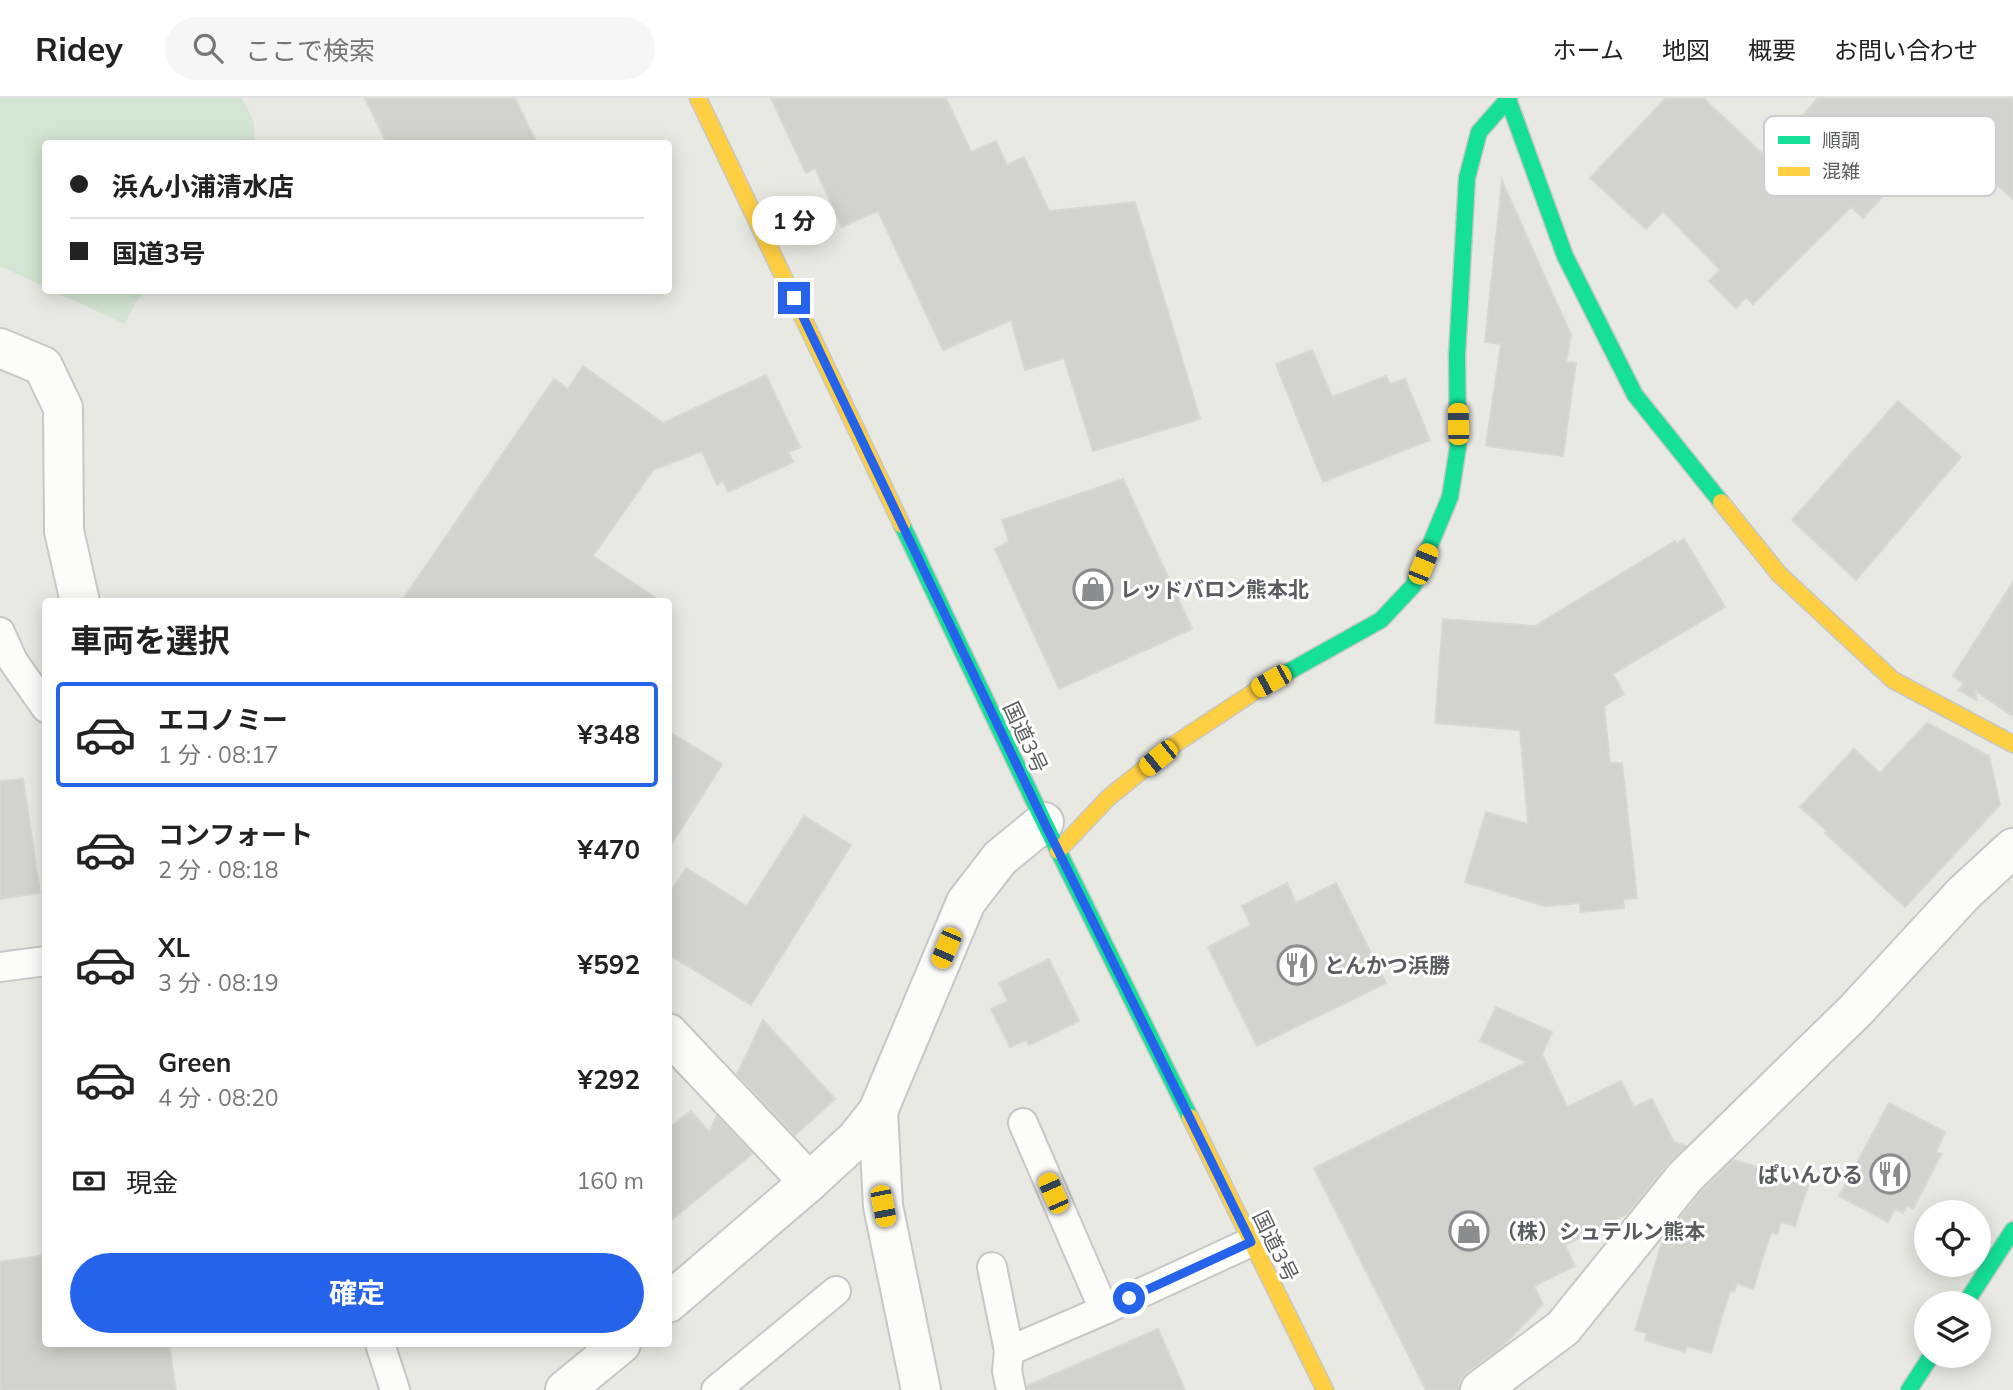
<!DOCTYPE html>
<html lang="ja">
<head>
<meta charset="utf-8">
<style>
	:root { --surface:#fff; --page:#f6f6f6; --text:#222; --muted:#767676; --line:#e0e0e0; --accent:#2563eb }
	body { margin:0; font-family:Mulish,"Noto Sans JP",sans-serif; background:var(--page); color:var(--text); height:100vh; display:flex; flex-direction:column; font-size:26px; white-space:nowrap }
	* { box-sizing:border-box; margin:0 }
	p { font-size:23px; color:var(--muted) }
	.icon { flex:none; width:38px; height:38px; fill:none; stroke:currentColor; stroke-width:2; stroke-linecap:round; stroke-linejoin:round }
	.map { position:relative; flex:1; overflow:hidden }
	.side { position:absolute; left:42px; top:500px; width:630px; height:749px; display:flex; flex-direction:column; background:var(--surface); border-radius:7px; box-shadow:0 4px 18px #0003 }
	.side>* { flex:none }
	.banner { position:absolute; left:42px; top:42px; width:630px; height:154px; border-radius:7px; box-shadow:0 4px 18px #0003; display:grid; align-content:center; height:154px; padding:0 28px; background:var(--surface) }
	.controls { position:absolute; left:1914px; top:1102px; display:grid; gap:14px }
	.controls a { display:grid; place-items:center; width:77px; height:77px; border-radius:50%; background:var(--surface); box-shadow:0 4px 18px #0003; font-size:35px }
	.end { position:absolute; width:32px; height:32px; margin:-16px; border:9px solid #2563eb; background:#fff; box-shadow:0 0 0 4px #fff }
	.from { border-radius:50% }
	.bubble { position:absolute; height:49px; border-radius:24px; background:var(--surface); box-shadow:0 4px 18px #0003; font-size:23px; font-weight:700; line-height:49px; text-align:center }
	.car { position:absolute; width:21px; height:42px; margin:-21px -10px; border-radius:9px; box-shadow:0 0 5px 2px #0007; background:linear-gradient(#f5c518 24%,#345 0 40%,#f5c518 0 76%,#345 0 86%,#f5c518 0) }
	.banner b { display:flex; align-items:center; gap:24px; height:66px; font-size:26px }
	.banner b+b { border-top:2px solid var(--line) }
	.banner i { width:18px; height:18px; background:var(--text) }
	ul { padding:0; list-style:none }
	li { display:flex; align-items:center; gap:21px; height:105px; margin:0 14px 10px; padding:0 14px; border:4px solid transparent; border-radius:7px }
	li div { flex:1 }
	li b { display:block; font-size:26px }
	li em { font-style:normal; font-weight:700 }
	li.selected { border-color:var(--accent) }
	li>.icon { width:63px; height:63px; stroke-width:1.5 }
	h2 { padding:0 28px; font-size:32px; line-height:84px }
	.pay { display:flex; align-items:center; gap:18px; height:77px; padding:0 28px; font-size:26px }
	.pay p { margin-inline-start:auto }
	.cta { display:flex; gap:14px; margin-top:auto; padding:14px 28px }
	.cta a { flex:1; height:80px; border-radius:42px; background:var(--accent); color:#fff; font-size:28px; font-weight:700; line-height:80px; text-align:center }
	header { display:flex; align-items:center; gap:42px; box-sizing:border-box; height:98px; padding:0 35px; background:var(--surface); border-bottom:2px solid var(--line) }
	header strong { font-size:33px }
	nav { display:flex; gap:38px; margin-inline-start:auto; font-size:24px }
	.search { width:490px; height:63px; background:var(--page); display:flex; align-items:center; gap:18px; box-sizing:border-box; padding:0 24px; border-radius:38px; color:var(--muted); font-size:26px }
	.map>svg:first-child { display:block }
</style>
</head>
<body>
<header>
<strong>Ridey</strong>
<div class="search"><svg class="icon" aria-label="search" viewBox="0 0 24 24"><circle cx="10" cy="10" r="6"/><path d="M15 15l6 6"/></svg>ここで検索</div>
<nav><a>ホーム</a><a>地図</a><a>概要</a><a>お問い合わせ</a></nav>
</header>
<div class="map">
<svg width="2013" height="1292" viewBox="0 0 2013 1292">
	<rect width="100%" height="100%" fill="#e9e9e4"/>
	<!-- green -->
	<g fill="#d2e4d2">
		<path d="M0,0H242L254,25L255,45L46,46L45,189L0,168Z"/>
		<path d="M53,193H145L135,205L125,226Z"/>
	</g>
	<!-- building -->
	<g fill="#d2d2cf" stroke="#d8d7d4" stroke-width="2">
		<path d="M365,0H515L537,46H387Z"/>
		<path d="M771,0H946L971,54L996,43L1007,67L1024,59L1049,113L1135,104L1200,321L1093,353L1064,260L1025,272L1011,222L943,252L878,113L842,129L815,70L806,75Z"/>
		<path d="M1666,0H1703L1766,59L1818,0H2013V101L1938,35L1863,120L1851,109L1753,206L1746,199L1736,210L1709,183L1720,172L1663,113L1646,131L1590,80Z"/>
		<path d="M1502,83L1571,237L1566,264L1576,265L1563,358L1486,348L1501,246L1485,244Z"/>
		<path d="M1312,252L1332,299L1386,278L1390,286L1405,281L1430,342L1323,384L1276,266Z"/>
		<path d="M583,268L663,325L766,277L800,349L789,354L793,364L728,394L723,383L717,387L702,353L653,372L593,458L662,504H401L554,281L568,291Z"/>
		<path d="M1898,303L1961,359L1856,482L1792,422Z"/>
		<path d="M1123,381L1192,531L1059,591L995,451L1009,444L1002,422Z"/>
		<path d="M1684,441L1725,509L1613,576L1624,596L1604,608L1610,665H1622L1637,800L1623,801L1624,810L1580,814V805L1545,808L1465,784L1486,714L1528,726L1520,632L1435,625L1443,521L1535,528L1675,443L1676,446Z"/>
		<path d="M2013,484V618L1975,593L1977,602L1958,592L1964,586L1953,578Z"/>
		<path d="M1927,625L1989,658L2000,707L1905,809L1825,735L1827,733L1800,709L1854,651L1880,675Z"/>
		<path d="M668,633L722,666L668,752Z"/>
		<path d="M23,681L40,795L0,801V683Z"/>
		<path d="M804,718L851,747L751,907L668,856V798L686,770L747,808Z"/>
		<path d="M1287,785L1296,805L1336,785L1386,885L1257,948L1208,849L1251,827L1242,808Z"/>
		<path d="M1049,861L1079,923L1029,947L1026,942L1010,949L991,911L1008,903L999,885Z"/>
		<path d="M1496,909L1552,934L1542,956L1567,1009L1621,983L1634,1009L1652,1001L1674,1044L1686,1048L1668,1065L1627,1116L1565,1147L1575,1168L1534,1188L1543,1206L1504,1247L1466,1275L1460,1283L1459,1292H1426L1314,1070L1527,964L1480,943Z"/>
		<path d="M763,922L835,1001L795,1037L737,976Z"/>
		<path d="M1889,1005L1945,1034L1936,1054L1941,1056L1913,1111L1907,1107L1903,1115L1895,1111L1888,1124L1839,1098Z"/>
		<path d="M691,1013L709,1034L717,1018L752,1056L668,1125V1031Z"/>
		<path d="M1734,1062L1809,1085L1795,1128L1781,1124L1777,1136L1771,1134L1753,1191L1737,1185L1734,1194L1730,1193L1711,1255L1687,1248L1685,1254L1645,1242L1647,1235L1635,1232L1663,1141L1701,1094Z"/>
		<path d="M46,1157V1246H169L176,1292H0V1164Z"/>
		<path d="M1158,1231L1185,1292H1027V1288Z"/>
	</g>
	<g fill="none" stroke-linecap="round" stroke-linejoin="round">
		<!-- lane casing -->
		<g stroke="#c6c7c6" stroke-width="32">
			<g id="lane">
				<path d="M0,534L13,563L46,610"/>
				<path d="M0,869L46,863"/>
				<path d="M1023,1025L1104,1212L1251,1144"/>
				<path d="M992,1169L1009,1253L1104,1212"/>
				<path d="M380,1246L395,1292"/>
				<path d="M1009,1253L1007,1273L1011,1292"/>
				<path d="M716,1292L836,1193"/>
			</g>
		</g>
		<!-- street casing -->
		<g stroke="#c6c7c6" stroke-width="42">
			<g id="street">
				<path d="M0,250L43,268L63,310L64,433L80,504"/>
				<path d="M668,935L809,1084"/>
				<path d="M878,1013L883,1108L921,1292"/>
				<path d="M668,1205L809,1084L856,1041L878,1013L966,804L1000,760L1044,724"/>
				<path d="M565,1292L621,1246"/>
				<path d="M1480,1292L1563,1230L1685,1079L1856,912L1964,795L2013,750"/>
			</g>
		</g>
		<!-- fast casing -->
		<g stroke="#c7c7c7" stroke-width="19">
			<g id="fast">
				<path d="M1508,1L1565,158L1635,297L1721,404"/>
				<path d="M902,427L1044,724L1190,1019"/>
				<path d="M1263,588L1381,522L1413,488L1450,399L1458,349L1457,257L1467,80L1479,34L1509,0"/>
				<path d="M1965,1206L2013,1132"/>
				<path d="M1909,1292L1931,1258"/>
			</g>
		</g>
		<!-- slow casing -->
		<g stroke="#c7c7c7" stroke-width="19">
			<g id="slow">
				<path d="M698,0L902,427"/>
				<path d="M1721,404L1779,476L1893,582L2013,646"/>
				<path d="M1058,753L1108,700L1175,646L1263,588"/>
				<path d="M1190,1019L1325,1292"/>
			</g>
		</g>
		<!-- lane -->
		<use href="#lane" stroke="#fcfcfb" stroke-width="28"/>
		<!-- street -->
		<use href="#street" stroke="#fcfcfb" stroke-width="38"/>
		<!-- fast -->
		<use href="#fast" stroke="#16e098" stroke-width="16"/>
		<!-- slow -->
		<use href="#slow" stroke="#ffcf43" stroke-width="16"/>
	</g>
	<g fill="none" stroke-linecap="round" stroke-linejoin="round">
		<!-- route -->
		<path stroke="#2563eb" stroke-width="9" d="M794,200L1044,724L1251,1144L1129,1200"/>
	</g>
	<!-- icons -->
	<defs>
		<g id="shop-ring" transform="scale(2.0125)"><circle r="9.5" fill="#fff" stroke="#8c8d8f" stroke-width="1.5"/><path d="M-5-2.5h2.3a2.7 3.5 0 0 1 5.4 0H5L5.5 6h-11ZM-1.5-2.5h3a1.5 2.3 0 0 0-3 0Z" fill="#8c8d8f"/></g>
		<g id="restaurant-ring" transform="scale(2.0125)"><circle r="9.5" fill="#fff" stroke="#8c8d8f" stroke-width="1.5"/><path d="M-5-6h1v4h1v-4h1v4h1v-4h1v5L-1.5 .5V6h-2V.5L-5-1ZM5-6V6H3V1.5H1.5Q1.5-4 5-6Z" fill="#8c8d8f"/></g>
	</defs>
	<g fill-rule="evenodd">
		<use href="#shop-ring" x="1093" y="491"/>
		<use href="#restaurant-ring" x="1297" y="867"/>
		<use href="#restaurant-ring" x="1890" y="1076"/>
		<use href="#shop-ring" x="1469" y="1133"/>
	</g>
	<g text-anchor="middle" dominant-baseline="central" stroke-width="6" stroke-linejoin="round" paint-order="stroke">
		<!-- poi labels -->
		<g font-size="21" font-weight="bold" fill="#5a5c61" stroke="#fff" text-anchor="start">
			<text x="1120" y="491">レッドバロン熊本北</text>
			<text x="1324" y="867">とんかつ浜勝</text>
			<text x="1863" y="1076" text-anchor="end">ぱいんひる</text>
			<text x="1496" y="1133">（株）シュテルン熊本</text>
		</g>
		<!-- street labels -->
		<g font-size="21" fill="#5a5c61" stroke="#fff">
			<text transform="translate(1026 639) rotate(65)">国道3号</text>
			<text transform="translate(1276 1148) rotate(64)">国道3号</text>
		</g>
	</g>
	<!-- legend -->
	<rect x="1764" y="18" width="232" height="80" rx="10" fill="#fff" stroke="#ceced0" stroke-width="2"/>
	<rect x="1778" y="38" width="32" height="8" fill="#16e098"/>
	<rect x="1778" y="69" width="32" height="9" fill="#ffcf43"/>
	<g font-size="19" fill="#5a5c61">
		<text x="1822" y="49">順調</text>
		<text x="1822" y="80">混雑</text>
	</g>
</svg>
<div class="controls">
<a><svg class="icon" aria-label="locate" viewBox="0 0 24 24"><circle cx="12" cy="12" r="6"/><path d="M12 2v4M12 18v4M2 12h4M18 12h4"/></svg></a>
<a><svg class="icon" aria-label="layers" viewBox="0 0 24 24"><path d="M12 4l9 5-9 5-9-5zM3 14l9 5 9-5"/></svg></a>
</div>
<i class="end from" style="left:1129px;top:1200px"></i>
<i class="end" style="left:794px;top:200px"></i>
<div class="bubble" style="left:752px;top:98px;width:84px">1 分</div>
<i class="car" style="left:1458px;top:326px;rotate:359deg"></i>
<i class="car" style="left:1423px;top:466px;rotate:22deg"></i>
<i class="car" style="left:1271px;top:583px;rotate:241deg"></i>
<i class="car" style="left:1158px;top:660px;rotate:231deg"></i>
<i class="car" style="left:946px;top:850px;rotate:203deg"></i>
<i class="car" style="left:1053px;top:1095px;rotate:336deg"></i>
<i class="car" style="left:883px;top:1108px;rotate:169deg"></i>
<div class="banner">
<b><i class="from"></i>浜ん小浦清水店</b>
<b><i></i>国道3号</b>
</div>
<section class="side">
<h2>車両を選択</h2>
<ul>
<li class="selected"><svg class="icon" aria-label="car" viewBox="0 0 24 24"><path d="M5 17H2v-5l4-1 3-4h7l3 4 3 1v5h-3M9 17h6M6 11h13"/><circle cx="7" cy="17" r="2"/><circle cx="17" cy="17" r="2"/></svg><div><b>エコノミー</b><p>1 分 · 08:17</p></div><em>¥348</em></li>
<li><svg class="icon" aria-label="car" viewBox="0 0 24 24"><path d="M5 17H2v-5l4-1 3-4h7l3 4 3 1v5h-3M9 17h6M6 11h13"/><circle cx="7" cy="17" r="2"/><circle cx="17" cy="17" r="2"/></svg><div><b>コンフォート</b><p>2 分 · 08:18</p></div><em>¥470</em></li>
<li><svg class="icon" aria-label="car" viewBox="0 0 24 24"><path d="M5 17H2v-5l4-1 3-4h7l3 4 3 1v5h-3M9 17h6M6 11h13"/><circle cx="7" cy="17" r="2"/><circle cx="17" cy="17" r="2"/></svg><div><b>XL</b><p>3 分 · 08:19</p></div><em>¥592</em></li>
<li><svg class="icon" aria-label="car" viewBox="0 0 24 24"><path d="M5 17H2v-5l4-1 3-4h7l3 4 3 1v5h-3M9 17h6M6 11h13"/><circle cx="7" cy="17" r="2"/><circle cx="17" cy="17" r="2"/></svg><div><b>Green</b><p>4 分 · 08:20</p></div><em>¥292</em></li>
</ul>
<div class="pay"><svg class="icon" aria-label="cash" viewBox="0 0 24 24"><path d="M3 7h18v10H3z"/><circle cx="12" cy="12" r="2"/></svg>現金<p>160 m</p></div>
<div class="cta"><a>確定</a></div>
</section>
</div>
</body>
</html>
